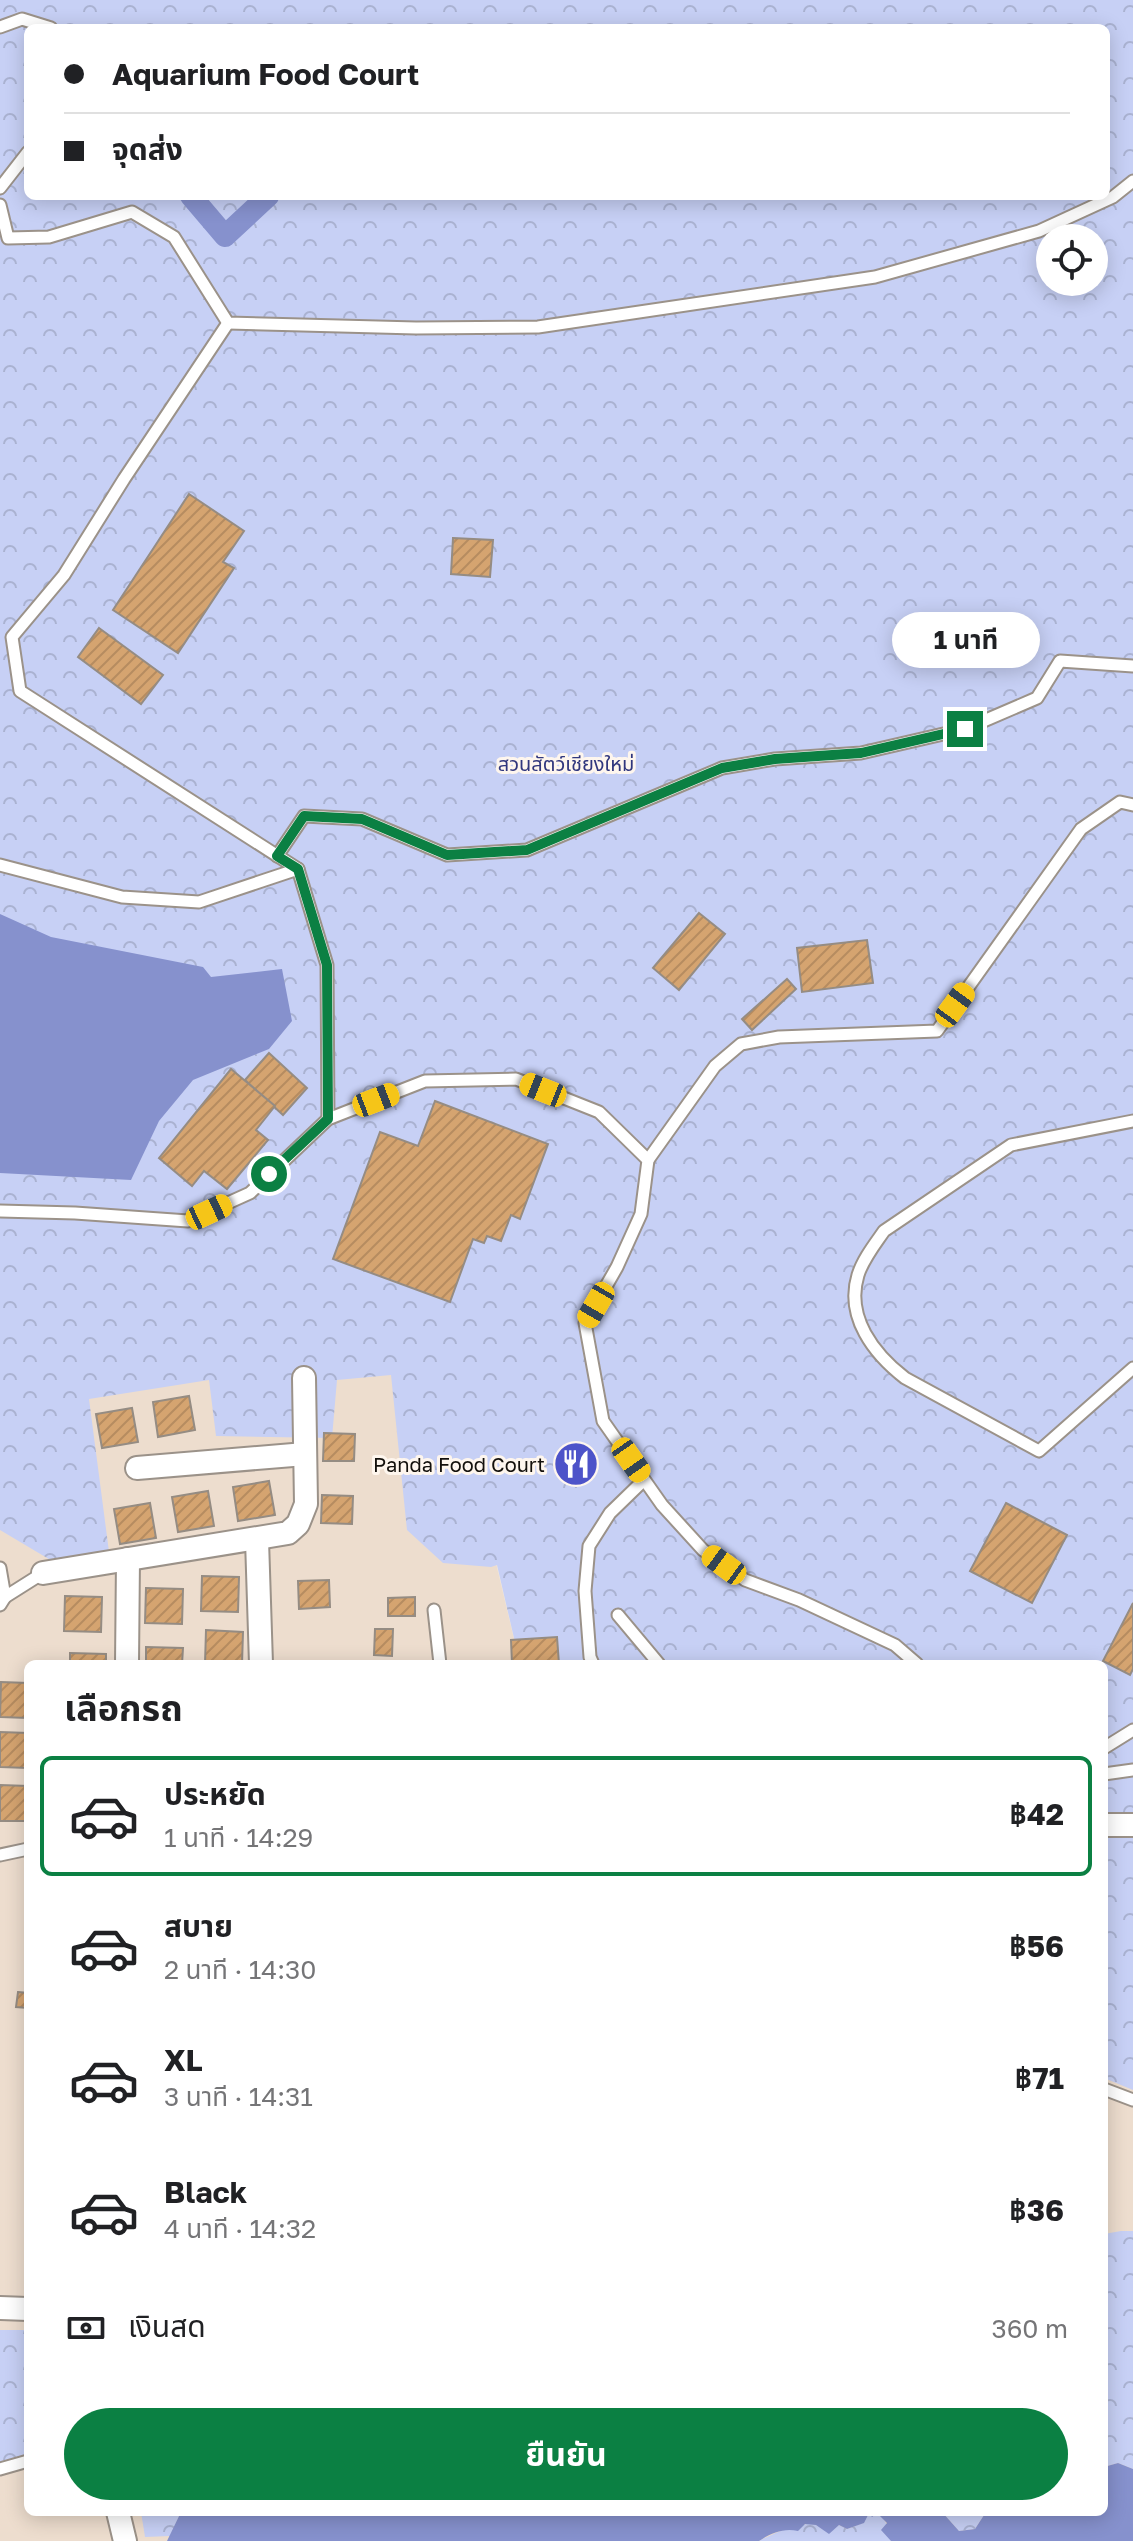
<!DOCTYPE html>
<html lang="th">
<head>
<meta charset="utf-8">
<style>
	:root { --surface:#fff; --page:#f6f6f6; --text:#202124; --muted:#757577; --line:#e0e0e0; --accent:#0b8043 }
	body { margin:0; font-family:"Golos Text","Noto Sans Thai",sans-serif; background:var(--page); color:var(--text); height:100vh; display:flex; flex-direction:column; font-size:30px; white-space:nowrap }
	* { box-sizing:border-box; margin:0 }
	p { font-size:26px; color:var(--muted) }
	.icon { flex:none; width:44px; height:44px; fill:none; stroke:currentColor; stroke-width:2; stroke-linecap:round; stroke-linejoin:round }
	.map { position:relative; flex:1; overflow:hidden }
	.details { position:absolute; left:24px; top:1660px; width:1084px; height:856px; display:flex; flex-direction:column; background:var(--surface); border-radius:12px; box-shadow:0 4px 20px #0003 }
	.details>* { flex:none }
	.top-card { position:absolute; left:24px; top:24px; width:1086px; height:176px; border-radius:12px; box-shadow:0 4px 20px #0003; display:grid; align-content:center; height:176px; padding:0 40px; background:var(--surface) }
	.fabs { position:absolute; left:1036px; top:224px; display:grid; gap:16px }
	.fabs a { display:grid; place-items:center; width:72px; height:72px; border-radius:50%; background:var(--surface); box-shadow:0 4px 20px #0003; font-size:40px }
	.end { position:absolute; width:36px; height:36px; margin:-18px; border:10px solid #0b8043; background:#fff; box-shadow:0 0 0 4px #fff }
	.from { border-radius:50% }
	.bubble { position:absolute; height:56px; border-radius:28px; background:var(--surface); box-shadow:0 4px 20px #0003; font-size:26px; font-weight:700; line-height:56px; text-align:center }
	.car { position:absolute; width:24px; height:48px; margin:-24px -12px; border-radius:10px; box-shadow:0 0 6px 2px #0007; background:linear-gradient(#f5c518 24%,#345 0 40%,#f5c518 0 76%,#345 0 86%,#f5c518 0) }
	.top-card b { display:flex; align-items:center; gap:28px; height:76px; font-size:30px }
	.top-card b+b { border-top:2px solid var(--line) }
	.top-card i { width:20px; height:20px; background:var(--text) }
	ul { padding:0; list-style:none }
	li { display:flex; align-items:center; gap:24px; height:120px; margin:0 16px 12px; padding:0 24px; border:4px solid transparent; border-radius:12px }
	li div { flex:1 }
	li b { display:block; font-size:30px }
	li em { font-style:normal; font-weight:700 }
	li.on { border-color:var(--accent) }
	li>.icon { width:72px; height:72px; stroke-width:1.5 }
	h2 { padding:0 40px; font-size:36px; line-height:96px }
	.pay { display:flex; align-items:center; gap:20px; height:88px; padding:0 40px; font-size:30px }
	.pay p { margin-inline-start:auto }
	.primary-button { display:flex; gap:16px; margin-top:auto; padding:16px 40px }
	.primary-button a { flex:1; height:92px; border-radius:48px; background:var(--accent); color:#fff; font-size:32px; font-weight:700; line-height:92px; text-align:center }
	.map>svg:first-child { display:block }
</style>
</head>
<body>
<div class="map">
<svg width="1133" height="2541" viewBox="0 0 1133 2541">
	<defs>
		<pattern id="forest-crowns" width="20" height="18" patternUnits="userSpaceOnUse" patternTransform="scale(2)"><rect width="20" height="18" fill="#c7d0f5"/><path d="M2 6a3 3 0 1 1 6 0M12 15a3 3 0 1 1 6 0" fill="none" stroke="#aab2d1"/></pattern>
		<pattern id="building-hatch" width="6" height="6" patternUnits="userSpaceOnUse" patternTransform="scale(2)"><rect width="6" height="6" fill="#d5a470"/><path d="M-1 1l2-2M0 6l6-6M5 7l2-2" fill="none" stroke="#b68c60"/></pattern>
	</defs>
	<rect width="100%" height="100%" fill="#f2e8df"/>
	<!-- built -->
	<path fill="#edddce" d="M440,1328L520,1664H28V2512H1104V1786H1133V2541H0V1364Z"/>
	<!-- forest -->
	<g fill="url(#forest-crowns)" fill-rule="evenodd">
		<path d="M0,0H1133V2090L1104,2078V1664H520L497,1565L491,1567L443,1563L407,1530L391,1375L337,1380L332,1438L216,1436L209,1380L89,1399L111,1567L74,1574L0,1530ZM28,28H1106V196H28ZM1050,238H1094V282H1050Z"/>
		<path d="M1121,2231H1133V2469L1118,2463L1104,2467V2234Z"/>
		<path d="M0,2330H28V2454L0,2465Z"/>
		<path d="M141,2512H181L170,2536L145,2537Z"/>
		<path d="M869,2512C887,2513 887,2527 891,2541H759C770,2535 803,2520 816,2525C820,2526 823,2530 827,2531L839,2525L847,2529L863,2523Z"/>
		<path d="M942,2512H986L975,2529L959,2531Z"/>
	</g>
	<!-- water -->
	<g fill="#8691cd">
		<path d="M0,914L51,937L203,967L211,977L282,969L292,1021L269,1049L193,1080L159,1121L131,1180L0,1173Z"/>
		<path d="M1118,2463L1133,2469V2541H891L881,2530L887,2523L877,2513L872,2517L869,2513L864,2523L847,2529L839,2525L829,2534L816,2525L805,2524L798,2531C783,2528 772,2533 759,2541H167L181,2512H942L959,2531L975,2529L986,2512H1104V2467Z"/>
	</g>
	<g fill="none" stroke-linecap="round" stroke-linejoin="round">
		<!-- canal -->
		<path stroke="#8691cd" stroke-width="22" d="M191,196L225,236L268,196"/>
	</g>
	<!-- building -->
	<g fill="url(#building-hatch)" stroke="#958c83" stroke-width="2">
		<path d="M189,494L244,531L223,562L234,568L178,653L113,610Z"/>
		<path d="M453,538L493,540L490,577L451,574Z"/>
		<path d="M99,628L163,675L141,704L78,657Z"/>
		<path d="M699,913L725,934L679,990L653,968Z"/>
		<path d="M867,940L873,983L802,992L797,948Z"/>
		<path d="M787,979L796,989L752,1030L742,1019Z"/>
		<path d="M269,1053L307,1088L283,1115L245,1080Z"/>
		<path d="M231,1069L275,1106L256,1130L268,1140L227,1189L204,1171L192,1186L159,1158Z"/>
		<path d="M435,1101L548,1144L520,1219L511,1215L501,1241L487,1236L484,1243L473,1239L450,1302L333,1259L380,1132L418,1146Z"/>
		<path d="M189,1396L195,1430L158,1437L153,1402Z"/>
		<path d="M132,1408L138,1442L102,1448L96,1414Z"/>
		<path d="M324,1433L355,1434L354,1461H323Z"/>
		<path d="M269,1481L275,1515L238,1521L233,1487Z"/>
		<path d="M208,1491L214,1526L178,1532L172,1497Z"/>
		<path d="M322,1495L353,1496L352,1524L321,1523Z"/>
		<path d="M150,1503L156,1538L120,1544L114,1509Z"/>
		<path d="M1006,1503L1067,1535L1032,1603L970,1571Z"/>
		<path d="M202,1576L239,1577L238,1612L201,1611Z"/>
		<path d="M329,1580L330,1607L299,1609L298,1581Z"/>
		<path d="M146,1588L183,1589L182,1624L145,1623Z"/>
		<path d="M65,1596L102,1597L101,1632L64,1631Z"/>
		<path d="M415,1597V1616H388V1598Z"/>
		<path d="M1133,1603V1669L1130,1675L1103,1661Z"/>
		<path d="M375,1629H393L392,1656L374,1655Z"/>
		<path d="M206,1630L243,1632L242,1664H205Z"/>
		<path d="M557,1637L559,1664H512L511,1640Z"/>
		<path d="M146,1647L183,1648L182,1664H146Z"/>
		<path d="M70,1653L106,1654V1664H70Z"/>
		<path d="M1,1682L28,1683V1718L0,1717Z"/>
		<path d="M0,1732L28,1733V1768L0,1767Z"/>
		<path d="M0,1785L28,1786V1821H0Z"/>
		<path d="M18,1992L28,1993V2008L16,2007Z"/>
	</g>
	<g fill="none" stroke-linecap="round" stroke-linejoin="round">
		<!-- service casing -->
		<g stroke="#9b9289" stroke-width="15">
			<g id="service">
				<path d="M0,27L22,19L51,28"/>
				<path d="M0,188L28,152"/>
				<path d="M0,205L8,238L49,237L132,212L174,237L228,323L416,328L538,327L875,277L1039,231L1113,197L1133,181"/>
				<path d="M228,323L124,479L64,575L12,637L20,691L298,869L327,965L328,1119"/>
				<path d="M277,856L304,816L362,819L447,855L527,850L722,768L775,759L861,753L965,729L1037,698L1060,661L1133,666"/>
				<path d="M0,865L122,897L199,902L298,869"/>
				<path d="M1133,1121L1011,1145L884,1231C875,1244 863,1259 858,1275C845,1317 874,1354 905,1378L1039,1451L1133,1368"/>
				<path d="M648,1160L715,1066L741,1044L779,1037L937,1031L1081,829L1120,802L1133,805"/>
				<path d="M0,1211L75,1213L188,1221L250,1193L328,1119L425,1081L516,1079L599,1112L648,1160L641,1214L617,1267L585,1323L603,1421L662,1505L703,1550L745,1580L799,1600L895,1645L917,1664"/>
				<path d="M0,1568L5,1597L0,1605"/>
				<path d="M5,1597L43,1573"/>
				<path d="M434,1610L440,1664"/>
				<path d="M618,1615L659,1664"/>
				<path d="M593,1664L590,1657L585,1591L589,1546L610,1513L644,1480"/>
				<path d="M1104,1748L1133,1730"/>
				<path d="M1104,1774L1133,1770"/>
				<path d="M0,1855L28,1849"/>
				<path d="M1104,2089L1133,2100"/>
				<path d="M0,2469L28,2461"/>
			</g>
		</g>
		<!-- minor casing -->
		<g stroke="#9b9289" stroke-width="26">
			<g id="minor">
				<path d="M137,1468L305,1454"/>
				<path d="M257,1540L261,1664"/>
				<path d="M43,1573L288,1533L298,1524L306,1504L304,1378"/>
				<path d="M127,1664L128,1559"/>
				<path d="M1104,1825H1133"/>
				<path d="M0,2308L28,2309"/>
				<path d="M118,2512L125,2541"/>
			</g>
		</g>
		<!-- service -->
		<use href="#service" stroke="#fff" stroke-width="11"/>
		<!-- minor -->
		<use href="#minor" stroke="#fff" stroke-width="22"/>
	</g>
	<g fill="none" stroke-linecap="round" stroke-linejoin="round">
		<!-- route -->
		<path stroke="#0b8043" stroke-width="10" d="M269,1174L328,1119L327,965L298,869L277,856L304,816L362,819L447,855L527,850L722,768L775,759L861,753L965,729"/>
	</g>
	<!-- icons -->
	<defs>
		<g id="restaurant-disc" transform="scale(2.3)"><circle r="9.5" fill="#4d53c9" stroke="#fef6ee"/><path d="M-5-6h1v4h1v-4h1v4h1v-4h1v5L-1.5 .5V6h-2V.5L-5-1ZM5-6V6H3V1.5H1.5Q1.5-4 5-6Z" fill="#fff"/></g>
	</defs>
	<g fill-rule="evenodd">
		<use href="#restaurant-disc" x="576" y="1464"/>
	</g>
	<g text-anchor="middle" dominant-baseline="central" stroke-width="6" stroke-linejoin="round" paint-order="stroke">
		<!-- park labels -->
		<g font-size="20" fill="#30367d" stroke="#fef6ee">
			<text x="566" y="763">สวนสัตว์เชียงใหม่</text>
		</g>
		<!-- poi labels -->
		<g font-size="20" fill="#13100c" stroke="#fef6ee" text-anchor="end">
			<text x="545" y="1464">Panda Food Court</text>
		</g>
	</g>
</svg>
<div class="fabs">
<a><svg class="icon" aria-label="locate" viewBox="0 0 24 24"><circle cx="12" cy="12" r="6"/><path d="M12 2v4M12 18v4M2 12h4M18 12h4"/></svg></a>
</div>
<i class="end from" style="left:269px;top:1174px"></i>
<i class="end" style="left:965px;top:729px"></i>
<div class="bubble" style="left:892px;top:612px;width:148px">1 นาที</div>
<i class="car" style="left:955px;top:1005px;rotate:36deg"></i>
<i class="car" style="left:543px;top:1090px;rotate:292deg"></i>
<i class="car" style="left:376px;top:1100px;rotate:69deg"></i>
<i class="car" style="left:209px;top:1212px;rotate:65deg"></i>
<i class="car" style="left:596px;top:1305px;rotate:210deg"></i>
<i class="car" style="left:631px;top:1460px;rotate:145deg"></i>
<i class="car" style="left:724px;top:1565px;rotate:306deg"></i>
<div class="top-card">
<b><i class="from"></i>Aquarium Food Court</b>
<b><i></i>จุดส่ง</b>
</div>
<section class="details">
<h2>เลือกรถ</h2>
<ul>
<li class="on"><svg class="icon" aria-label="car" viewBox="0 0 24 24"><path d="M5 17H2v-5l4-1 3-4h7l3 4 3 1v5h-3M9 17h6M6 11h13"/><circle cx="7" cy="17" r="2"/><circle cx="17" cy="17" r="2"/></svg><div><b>ประหยัด</b><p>1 นาที · 14:29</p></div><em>฿42</em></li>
<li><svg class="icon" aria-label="car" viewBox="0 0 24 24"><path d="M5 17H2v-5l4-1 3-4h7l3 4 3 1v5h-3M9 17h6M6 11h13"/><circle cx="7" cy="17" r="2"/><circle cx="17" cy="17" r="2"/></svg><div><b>สบาย</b><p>2 นาที · 14:30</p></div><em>฿56</em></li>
<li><svg class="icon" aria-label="car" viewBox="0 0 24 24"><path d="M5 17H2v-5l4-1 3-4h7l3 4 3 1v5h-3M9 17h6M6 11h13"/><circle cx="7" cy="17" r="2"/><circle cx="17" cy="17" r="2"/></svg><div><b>XL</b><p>3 นาที · 14:31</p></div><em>฿71</em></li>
<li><svg class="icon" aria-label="car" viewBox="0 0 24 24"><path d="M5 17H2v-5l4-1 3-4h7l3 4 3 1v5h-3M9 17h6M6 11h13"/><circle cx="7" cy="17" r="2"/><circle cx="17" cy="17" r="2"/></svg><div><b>Black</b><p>4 นาที · 14:32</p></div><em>฿36</em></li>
</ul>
<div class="pay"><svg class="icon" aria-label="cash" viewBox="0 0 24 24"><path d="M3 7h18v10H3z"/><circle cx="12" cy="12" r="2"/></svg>เงินสด<p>360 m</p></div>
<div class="primary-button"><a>ยืนยัน</a></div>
</section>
</div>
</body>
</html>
